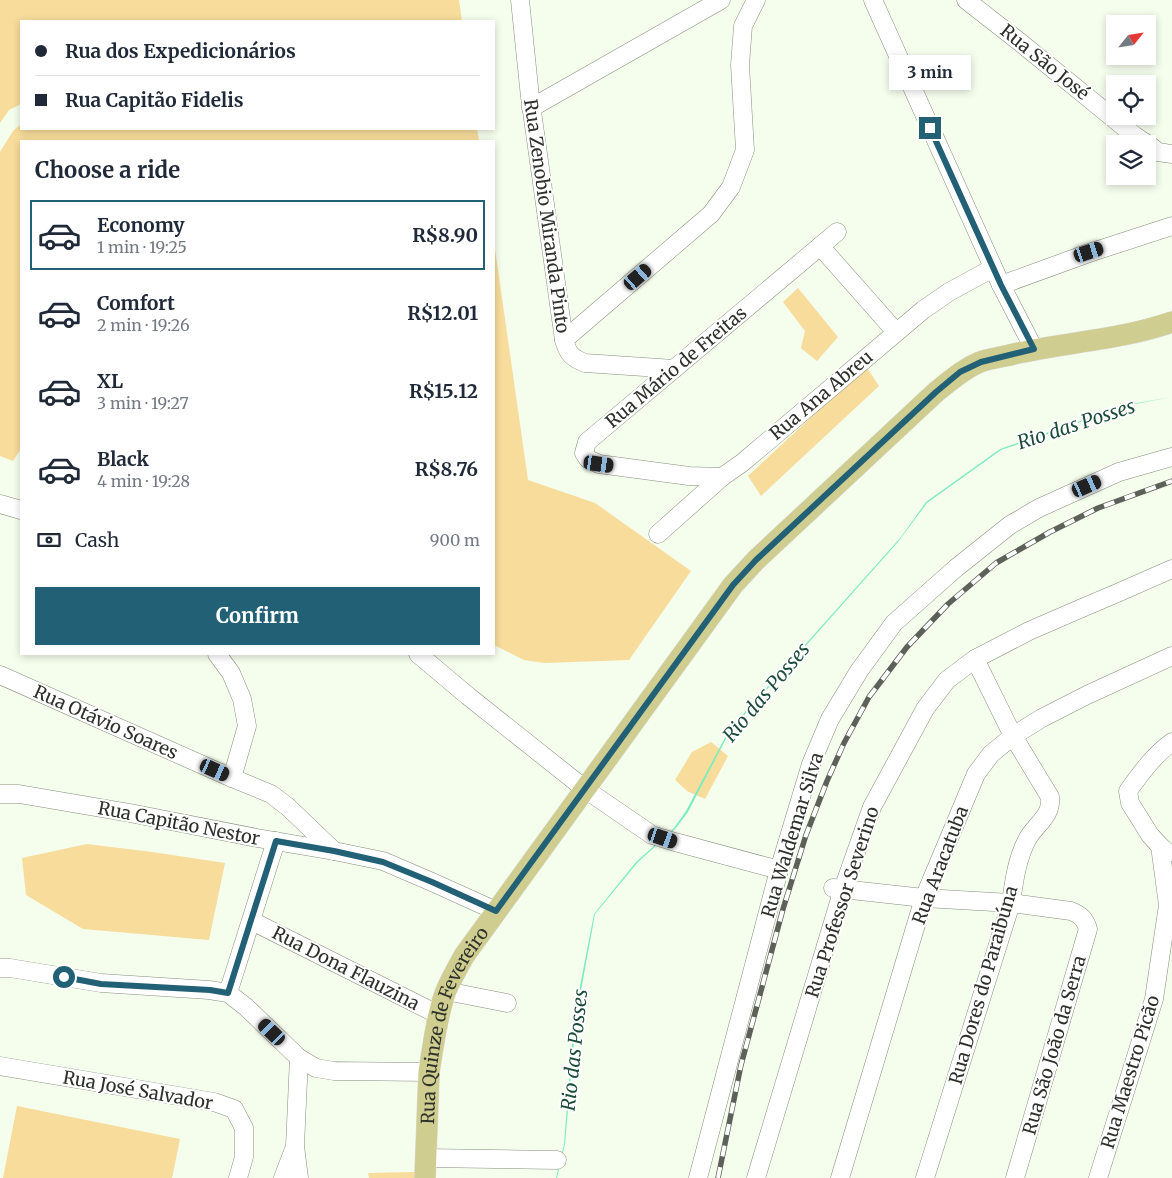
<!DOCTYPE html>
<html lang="en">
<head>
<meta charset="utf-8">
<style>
	:root { --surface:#fff; --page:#f2f2f3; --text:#1f2937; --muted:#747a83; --line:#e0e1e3; --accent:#226076 }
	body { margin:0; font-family:Merriweather,serif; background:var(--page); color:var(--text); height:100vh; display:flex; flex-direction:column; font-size:19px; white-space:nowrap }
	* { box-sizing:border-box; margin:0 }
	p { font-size:16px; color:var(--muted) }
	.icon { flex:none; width:28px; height:28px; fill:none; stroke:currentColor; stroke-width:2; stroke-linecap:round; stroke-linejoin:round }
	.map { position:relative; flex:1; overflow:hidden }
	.panel { position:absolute; left:20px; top:140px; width:475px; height:515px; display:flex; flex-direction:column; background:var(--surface); border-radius:0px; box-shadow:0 2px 8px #0003 }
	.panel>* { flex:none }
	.top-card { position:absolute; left:20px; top:20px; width:475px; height:110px; border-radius:0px; box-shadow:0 2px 8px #0003; display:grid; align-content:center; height:110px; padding:0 15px; background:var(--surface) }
	.needle { width:32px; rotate:60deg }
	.buttons { position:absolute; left:1106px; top:15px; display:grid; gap:10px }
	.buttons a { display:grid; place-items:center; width:50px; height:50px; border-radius:0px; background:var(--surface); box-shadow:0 2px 8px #0003; font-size:25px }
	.end { position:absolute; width:22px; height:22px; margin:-11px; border:6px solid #226076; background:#fff; box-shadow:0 0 0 2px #fff }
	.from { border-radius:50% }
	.bubble { position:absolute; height:35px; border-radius:0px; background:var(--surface); box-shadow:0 2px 8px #0003; font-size:16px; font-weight:700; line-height:35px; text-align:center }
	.car { position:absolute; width:15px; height:30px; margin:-15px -8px; border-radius:6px; box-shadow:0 0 4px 1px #0007; background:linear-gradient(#222 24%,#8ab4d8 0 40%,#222 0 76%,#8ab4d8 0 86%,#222 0) }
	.top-card b { display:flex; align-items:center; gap:18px; height:48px; font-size:19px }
	.top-card b+b { border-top:1px solid var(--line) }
	.top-card i { width:12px; height:12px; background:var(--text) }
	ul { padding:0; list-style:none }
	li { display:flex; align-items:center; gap:15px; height:70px; margin:0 10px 8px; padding:0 5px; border:2px solid transparent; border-radius:0px }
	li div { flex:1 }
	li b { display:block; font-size:19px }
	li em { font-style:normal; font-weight:700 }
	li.on { border-color:var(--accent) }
	li>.icon { width:45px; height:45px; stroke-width:1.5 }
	h2 { padding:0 15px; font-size:22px; line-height:60px }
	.pay { display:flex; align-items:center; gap:12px; height:55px; padding:0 15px; font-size:19px }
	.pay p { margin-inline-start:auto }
	.action { display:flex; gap:10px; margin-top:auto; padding:10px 15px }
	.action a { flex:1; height:58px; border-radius:0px; background:var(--accent); color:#fff; font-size:20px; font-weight:700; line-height:58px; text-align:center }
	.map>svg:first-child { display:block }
</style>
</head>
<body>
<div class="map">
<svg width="1172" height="1178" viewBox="0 0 1172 1178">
	<rect width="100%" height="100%" fill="#f5fded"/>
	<!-- green -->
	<g fill="#f7dc9b">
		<path d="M0,0H459L462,21H21V104L9,110L0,123Z"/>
		<path d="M21,124V129H477L479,141H21V449L13,461L0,456V152L13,131Z"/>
		<path d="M494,242L528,480L595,503L691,571L629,660L545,663L524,660L494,645Z"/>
		<path d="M798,288L838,337L817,361L801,348L805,331L783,302Z"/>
		<path d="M866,366L879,386L761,496L748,476Z"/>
		<path d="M711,742L728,756L705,799L687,791L675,780L692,752Z"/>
		<path d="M87,844L152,852L225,863L209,940L83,929L26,895L22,858Z"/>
		<path d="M17,1106L180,1139L172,1178H3Z"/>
		<path d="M415,1172V1178H369L368,1173Z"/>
	</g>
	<!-- water -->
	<path fill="#7becc1" d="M1172,397L1114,408L1066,428L1001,450L927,503L898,542L730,731L688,812L676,828L638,862L595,914L576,1018L565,1144L557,1178H556L564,1144L574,1017L594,914L636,862L674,828L686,811L729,730L901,537L926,502L1000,449L1080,421L1114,407Z"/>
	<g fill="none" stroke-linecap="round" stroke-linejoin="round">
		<!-- minor casing -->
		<g stroke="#878e7f" stroke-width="19">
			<g id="minor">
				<path d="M520,0L530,97L564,340C568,354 572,358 585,363L674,369"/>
				<path d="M873,0L1001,285L1034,349"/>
				<path d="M966,0L1021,43L1135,136L1147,144"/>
				<path d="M531,108L721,0"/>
				<path d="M1148,144L1158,152L1172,154"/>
				<path d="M820,246L896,332"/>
				<path d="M1001,285L1089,253L1172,226"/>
				<path d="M564,340L711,214L731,187L745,150L740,65L743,26L756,0"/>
				<path d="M722,477L689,476L599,464L588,459L584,453L587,442L837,232"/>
				<path d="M0,504L21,510"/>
				<path d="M658,534L722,477L742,463L923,310L949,292L993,268"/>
				<path d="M217,654L231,673L242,699L247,726L232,778"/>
				<path d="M418,654L468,696L585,789L652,835L675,842L779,870"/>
				<path d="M0,675L232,778L271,794L288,807L334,851"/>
				<path d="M0,794H19L130,813L257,838L334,851L383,861L432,882L496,911"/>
				<path d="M1168,853L1160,846L1150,835L1130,803L1128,791C1141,773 1154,755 1172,742"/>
				<path d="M833,888L924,898L1011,903L1071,911C1081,915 1085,919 1088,929L1015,1178"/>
				<path d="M252,921L439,1015"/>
				<path d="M0,968H10L101,983L209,990L228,993L246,1007L299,1058L316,1068L334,1071L429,1072"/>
				<path d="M446,991L507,1003"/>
				<path d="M228,993L276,841"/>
				<path d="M299,1058L295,1146L299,1178"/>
				<path d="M0,1066L214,1102L234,1109L244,1128V1157L238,1178"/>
				<path d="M426,1158L557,1160"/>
				<path d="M283,1178L294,1149"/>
				<path d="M698,1178L779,870L811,764L830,719L859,671L894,623L956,568L1010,525L1039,508L1119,472L1172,457"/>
				<path d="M756,1178L843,889L872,807L925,709L947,680L975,659L1029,631L1082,608L1115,594L1172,569"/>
				<path d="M840,1178L924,898L976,774L991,754L1013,736L1042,718L1087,695L1172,656"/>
				<path d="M925,1178L1011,903C1014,881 1017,858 1028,838C1037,823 1052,816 1050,797L1013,736L975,659"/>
				<path d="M1098,1178L1154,999L1168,905L1160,846"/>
			</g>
		</g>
		<!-- major casing -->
		<g stroke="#dededd" stroke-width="22">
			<g id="major">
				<path id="s1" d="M425,1178L429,1072C433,1047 437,1014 446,991C451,979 458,967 464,956L733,585L756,560L936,392C950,381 963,369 980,362C991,358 1003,357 1014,354C1066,342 1121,340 1172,322"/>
			</g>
		</g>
		<!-- minor -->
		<use href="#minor" stroke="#fff" stroke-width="18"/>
		<!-- major -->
		<use href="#major" stroke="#cfce90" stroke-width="21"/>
		<!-- rail casing -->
		<g stroke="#5d6159" stroke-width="5.5">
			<path id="rail" d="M718,1178L741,1065L783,909L806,835L827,781L844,743L869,697L907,647L948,604L996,563L1050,532L1098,508L1172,481"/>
		</g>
		<!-- rail -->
		<use href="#rail" stroke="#fff" stroke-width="4" stroke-dasharray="11" stroke-linecap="butt"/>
	</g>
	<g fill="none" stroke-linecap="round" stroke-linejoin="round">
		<!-- route -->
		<path stroke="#226076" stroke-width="6" d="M64,977L101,984L210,990L228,993L276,841L334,851L383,862L432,882L496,911L733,585L756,560L936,392L960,372L981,362L1034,349L1001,285L930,128"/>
	</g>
	<g text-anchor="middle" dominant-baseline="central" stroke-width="4" stroke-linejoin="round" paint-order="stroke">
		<!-- street labels -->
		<g font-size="18" fill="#2e312b" stroke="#fff">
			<text transform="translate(1045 62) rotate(39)">Rua São José</text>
			<text transform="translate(547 216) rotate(82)">Rua Zenobio Miranda Pinto</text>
			<text transform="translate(676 367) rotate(-40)">Rua Mário de Freitas</text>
			<text transform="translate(821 395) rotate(-40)">Rua Ana Abreu</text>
			<text transform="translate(106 722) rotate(24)">Rua Otávio Soares</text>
			<text transform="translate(179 823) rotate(11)">Rua Capitão Nestor</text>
			<text transform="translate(792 835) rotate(-73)">Rua Waldemar Silva</text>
			<text transform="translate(940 865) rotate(-69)">Rua Aracatuba</text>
			<text transform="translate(842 902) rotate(-72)">Rua Professor Severino</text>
			<text transform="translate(346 968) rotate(27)">Rua Dona Flauzina</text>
			<text transform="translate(983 985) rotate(-74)">Rua Dores do Paraibúna</text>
			<text stroke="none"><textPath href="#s1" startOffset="158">Rua Quinze de Fevereiro</textPath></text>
			<text transform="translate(1054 1045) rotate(-74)">Rua São João da Serra</text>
			<text transform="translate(1130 1072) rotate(-73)">Rua Maestro Picão</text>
			<text transform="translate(138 1090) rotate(10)">Rua José Salvador</text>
		</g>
		<!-- water labels -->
		<g font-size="19" font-style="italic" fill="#1b4c3a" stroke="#fff">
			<text transform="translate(1076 424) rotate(-18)">Rio das Posses</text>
			<text transform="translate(766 692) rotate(-50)">Rio das Posses</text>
			<text transform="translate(574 1050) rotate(-84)">Rio das Posses</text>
		</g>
	</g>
</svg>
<div class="buttons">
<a><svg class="needle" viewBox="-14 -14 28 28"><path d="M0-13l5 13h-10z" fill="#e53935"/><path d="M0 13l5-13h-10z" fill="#747a83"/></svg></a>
<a><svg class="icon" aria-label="locate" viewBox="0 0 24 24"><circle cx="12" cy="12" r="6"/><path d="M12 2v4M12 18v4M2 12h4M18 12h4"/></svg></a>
<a><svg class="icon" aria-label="layers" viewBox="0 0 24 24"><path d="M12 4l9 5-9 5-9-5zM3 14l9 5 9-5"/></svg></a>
</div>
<i class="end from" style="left:64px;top:977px"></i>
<i class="end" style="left:930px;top:128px"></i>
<div class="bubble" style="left:889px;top:55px;width:82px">3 min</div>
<i class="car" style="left:1089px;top:252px;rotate:72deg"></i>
<i class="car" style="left:638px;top:277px;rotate:49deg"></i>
<i class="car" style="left:599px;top:464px;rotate:98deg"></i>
<i class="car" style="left:1087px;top:486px;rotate:66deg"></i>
<i class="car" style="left:215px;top:770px;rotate:114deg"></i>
<i class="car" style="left:663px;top:838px;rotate:109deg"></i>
<i class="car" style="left:272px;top:1032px;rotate:314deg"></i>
<div class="top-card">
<b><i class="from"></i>Rua dos Expedicionários</b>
<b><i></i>Rua Capitão Fidelis</b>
</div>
<section class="panel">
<h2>Choose a ride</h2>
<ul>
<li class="on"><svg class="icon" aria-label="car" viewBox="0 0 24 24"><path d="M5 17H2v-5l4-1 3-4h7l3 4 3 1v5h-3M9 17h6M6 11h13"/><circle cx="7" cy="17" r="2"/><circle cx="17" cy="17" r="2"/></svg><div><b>Economy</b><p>1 min · 19:25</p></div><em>R$8.90</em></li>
<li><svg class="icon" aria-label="car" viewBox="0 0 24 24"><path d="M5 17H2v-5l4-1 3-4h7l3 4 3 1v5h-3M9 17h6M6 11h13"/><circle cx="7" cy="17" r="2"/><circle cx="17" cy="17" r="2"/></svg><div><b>Comfort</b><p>2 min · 19:26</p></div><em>R$12.01</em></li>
<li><svg class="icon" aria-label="car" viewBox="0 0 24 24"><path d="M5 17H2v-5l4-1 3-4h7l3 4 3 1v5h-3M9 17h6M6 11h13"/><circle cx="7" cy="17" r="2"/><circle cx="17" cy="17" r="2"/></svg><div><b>XL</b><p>3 min · 19:27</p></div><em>R$15.12</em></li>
<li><svg class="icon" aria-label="car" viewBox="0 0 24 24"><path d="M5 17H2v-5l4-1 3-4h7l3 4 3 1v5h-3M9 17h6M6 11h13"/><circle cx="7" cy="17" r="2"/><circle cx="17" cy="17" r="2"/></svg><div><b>Black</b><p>4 min · 19:28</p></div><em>R$8.76</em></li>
</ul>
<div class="pay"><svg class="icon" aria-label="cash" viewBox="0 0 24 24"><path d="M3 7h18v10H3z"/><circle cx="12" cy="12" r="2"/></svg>Cash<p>900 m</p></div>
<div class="action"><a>Confirm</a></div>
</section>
</div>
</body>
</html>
